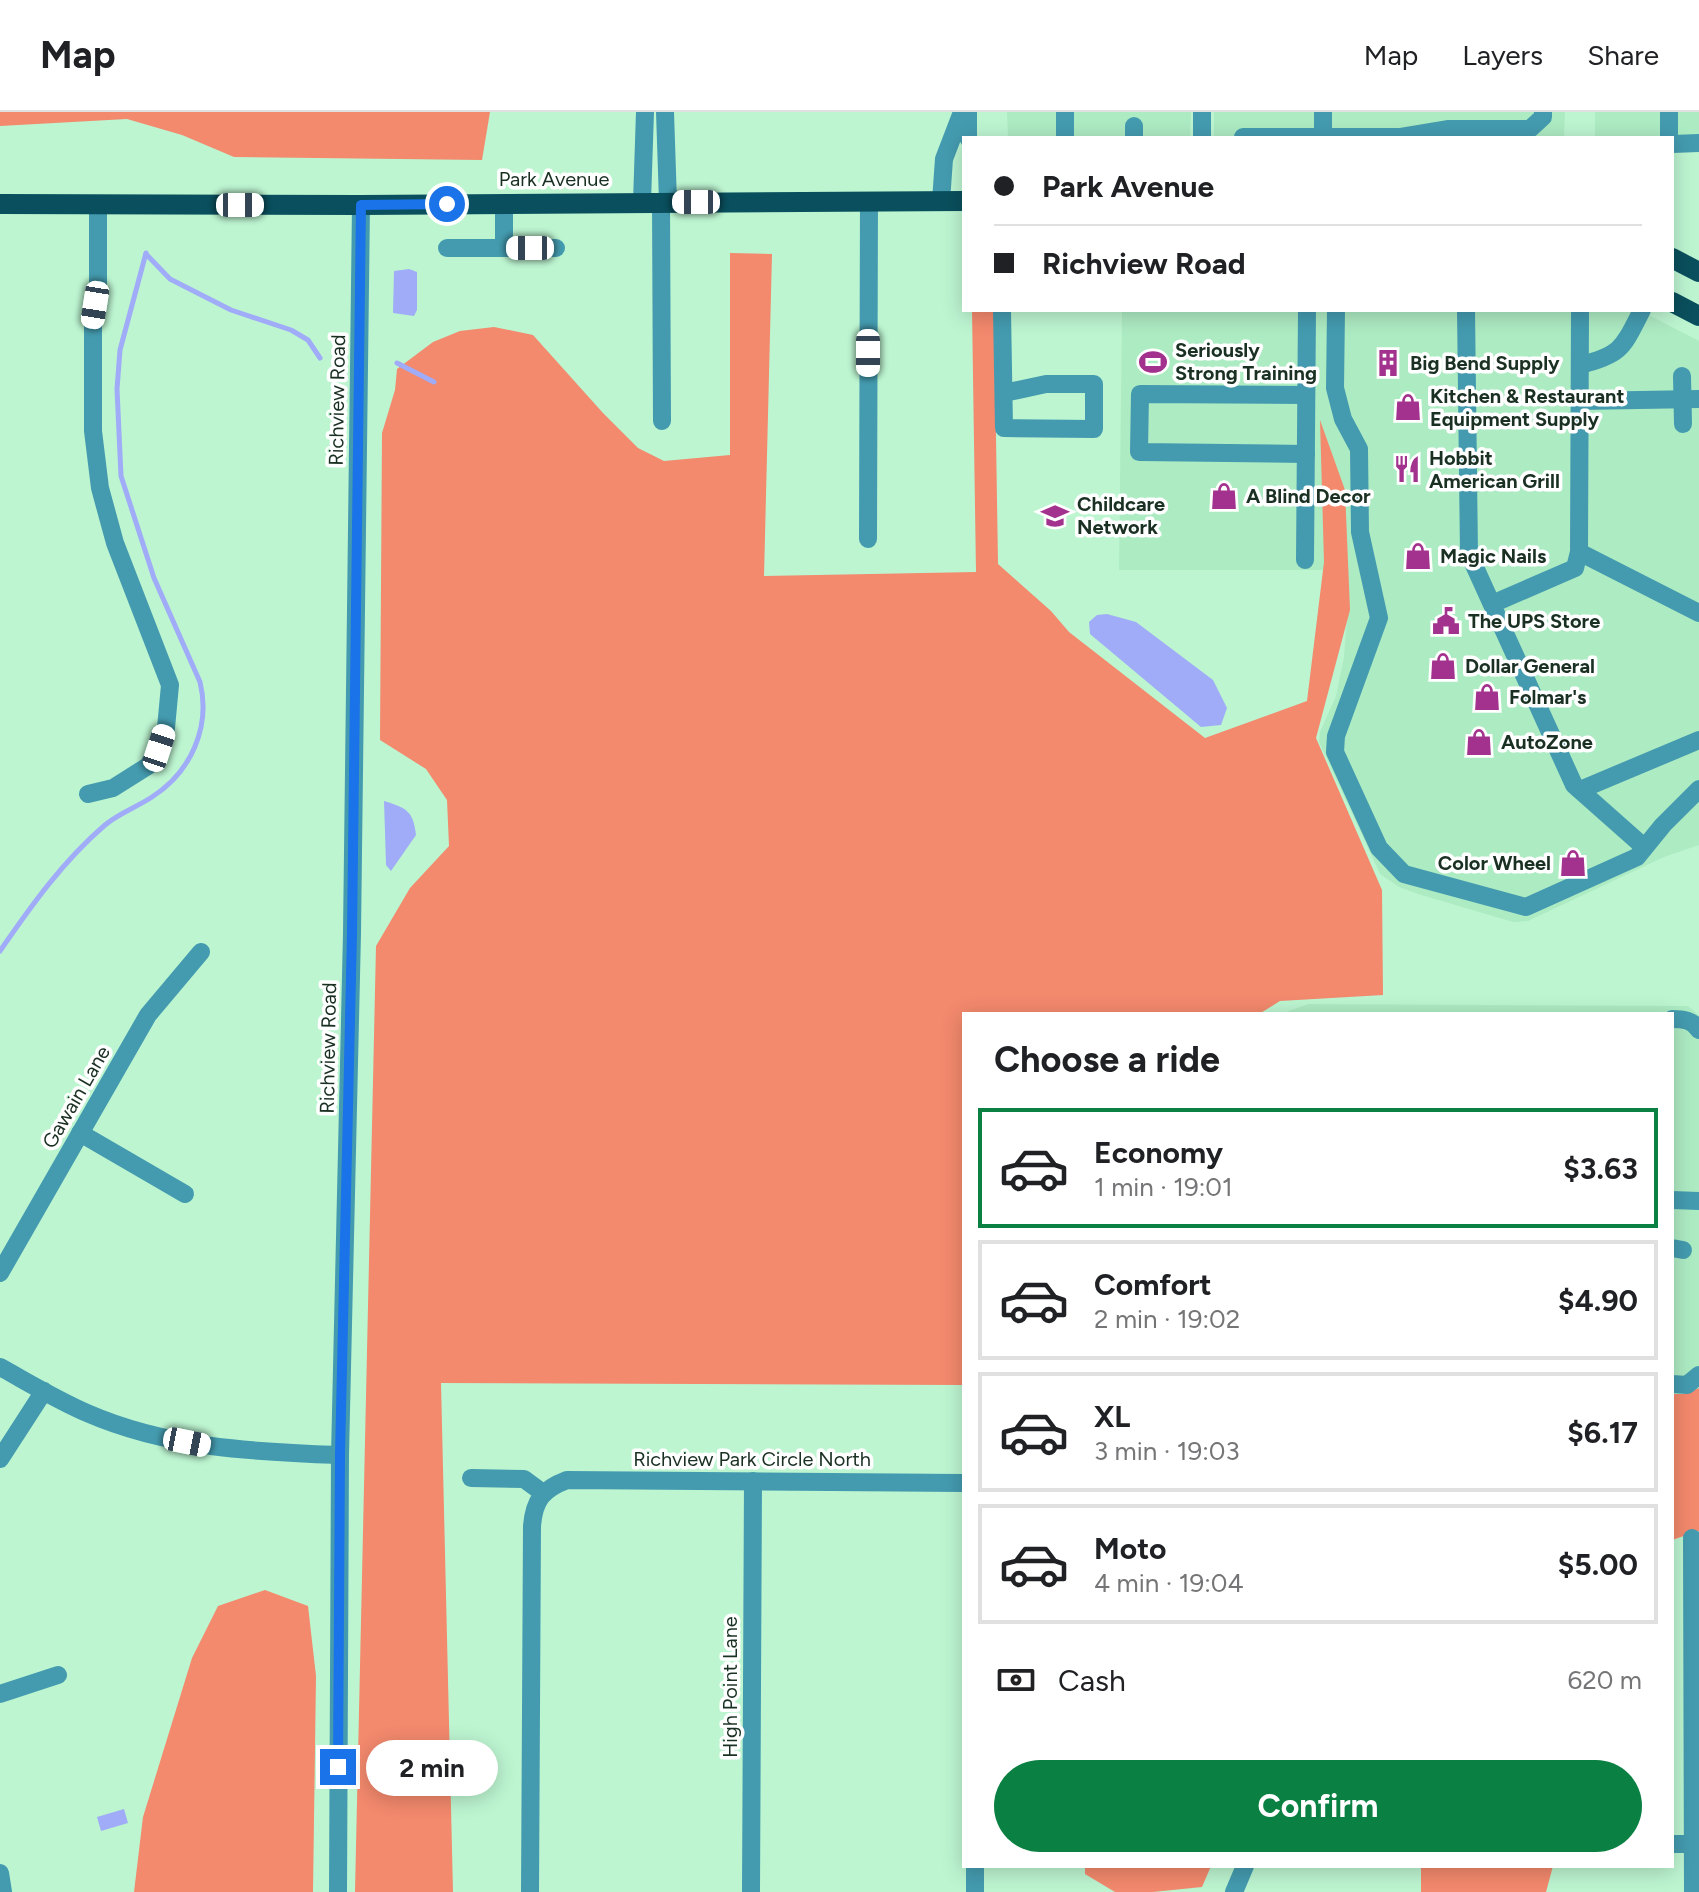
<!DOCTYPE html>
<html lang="en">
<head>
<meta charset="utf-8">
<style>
	:root { --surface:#fff; --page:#f2f2f2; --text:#202124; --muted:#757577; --line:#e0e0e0; --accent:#0b8043 }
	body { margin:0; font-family:Figtree,sans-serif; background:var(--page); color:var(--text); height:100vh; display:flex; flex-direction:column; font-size:30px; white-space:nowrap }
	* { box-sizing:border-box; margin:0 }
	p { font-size:26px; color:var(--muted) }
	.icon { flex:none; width:44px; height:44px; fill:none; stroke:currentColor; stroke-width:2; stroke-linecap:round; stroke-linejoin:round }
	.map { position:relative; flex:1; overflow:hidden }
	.drawer { position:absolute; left:962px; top:900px; width:712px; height:856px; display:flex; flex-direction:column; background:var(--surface); border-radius:0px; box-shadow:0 4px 20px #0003 }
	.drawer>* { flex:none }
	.banner { position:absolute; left:962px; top:24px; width:712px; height:176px; border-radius:0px; box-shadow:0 4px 20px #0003; display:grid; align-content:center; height:176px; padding:0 32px; background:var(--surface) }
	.end { position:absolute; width:36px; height:36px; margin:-18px; border:10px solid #1a73e8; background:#fff; box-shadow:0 0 0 4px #fff }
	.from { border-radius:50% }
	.bubble { position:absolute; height:56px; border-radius:28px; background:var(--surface); box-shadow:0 4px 20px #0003; font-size:26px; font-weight:700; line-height:56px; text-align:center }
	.car { position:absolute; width:24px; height:48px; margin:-24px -12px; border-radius:10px; box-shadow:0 0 6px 2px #0007; background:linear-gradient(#fff 24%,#345 0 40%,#fff 0 76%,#345 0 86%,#fff 0) }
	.banner b { display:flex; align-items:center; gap:28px; height:76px; font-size:30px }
	.banner b+b { border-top:2px solid var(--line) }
	.banner i { width:20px; height:20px; background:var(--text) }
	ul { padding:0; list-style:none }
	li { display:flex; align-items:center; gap:24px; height:120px; margin:0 16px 12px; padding:0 16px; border:4px solid var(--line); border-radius:0px }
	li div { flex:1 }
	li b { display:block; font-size:30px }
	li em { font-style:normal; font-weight:700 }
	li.selected { border-color:var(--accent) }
	li>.icon { width:72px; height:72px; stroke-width:1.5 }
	h2 { padding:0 32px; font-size:36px; line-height:96px }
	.pay { display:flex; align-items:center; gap:20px; height:88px; padding:0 32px; font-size:30px }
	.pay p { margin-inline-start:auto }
	.cta { display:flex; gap:16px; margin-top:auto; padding:16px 32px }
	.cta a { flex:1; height:92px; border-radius:48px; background:var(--accent); color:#fff; font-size:32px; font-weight:700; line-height:92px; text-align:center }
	header { display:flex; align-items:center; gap:48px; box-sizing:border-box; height:112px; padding:0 40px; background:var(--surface); border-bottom:2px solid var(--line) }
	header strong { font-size:38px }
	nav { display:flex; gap:44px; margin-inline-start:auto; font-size:28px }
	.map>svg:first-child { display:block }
</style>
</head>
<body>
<header>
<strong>Map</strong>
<nav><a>Map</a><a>Layers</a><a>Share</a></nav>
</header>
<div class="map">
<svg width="1699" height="1780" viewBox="0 0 1699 1780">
	<rect width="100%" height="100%" fill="#bdf5d1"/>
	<!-- built -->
	<g fill="#adebc3">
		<path d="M1007,0H1191L1190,26H1008Z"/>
		<path d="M1214,0H1565L1564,26H1214Z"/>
		<path d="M1595,0H1699V35L1672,26H1595Z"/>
		<path d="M1122,198H1639L1699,229V733L1664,745L1528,809L1513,810L1418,782L1399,775L1380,762L1319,630L1320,620L1336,584L1344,545L1347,506L1341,458H1119Z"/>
		<path d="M1308,892L1688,894L1699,903V1272L1672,1279V902H1281Z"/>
	</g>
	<!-- forest -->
	<g fill="#f3896d">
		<path d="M0,0H490L482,48L234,45L182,23L127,7L0,14Z"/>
		<path d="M730,141L772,142L764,464L976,460L972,198H994L998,452L1051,499L1069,520L1205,626L1307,589L1324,450L1320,308L1345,378L1350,498L1316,626L1382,778L1383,883L1280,889L1259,902H964V1273L441,1271L453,1780H355L376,834L410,776L449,734L447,688L426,657L380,628L382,321L395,278L397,257L433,230L460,219L494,215L533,223L603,301L638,336L664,349L730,343Z"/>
		<path d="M1699,1276V1419L1672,1428V1282H1685Z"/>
		<path d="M265,1478L308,1494L316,1564L313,1780H134L143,1705L192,1546L218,1494Z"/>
		<path d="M1085,1754H1211L1202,1775L1153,1780H1115L1085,1762Z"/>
		<path d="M1421,1754H1553L1546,1780H1421Z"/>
	</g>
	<!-- water -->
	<g fill="#a0acf7">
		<path d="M409,157L417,160V198L414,204L393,201L394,159Z"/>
		<path d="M1107,502L1136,510L1213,568L1227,596L1221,613L1201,615L1090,522L1089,510L1097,503Z"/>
		<path d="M384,689C407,696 413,699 416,723L391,759L386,753Z"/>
		<path d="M124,1697L128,1711L101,1719L97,1705Z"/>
	</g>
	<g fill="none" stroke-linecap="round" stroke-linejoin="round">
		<!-- stream -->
		<g stroke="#a0acf7" stroke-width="5">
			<path d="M146,142L170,167L231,198L291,218L308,228L320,246"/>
			<path d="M397,251L434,270"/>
			<path d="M0,839C31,794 63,749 105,713C119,701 137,695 152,685C191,660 211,615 200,570L154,466L121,364L117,277L120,238L146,141"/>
		</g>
		<!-- minor -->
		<g stroke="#449baf" stroke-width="18">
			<path d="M665,0L668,90"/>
			<path d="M968,0V26"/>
			<path d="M1065,0V26"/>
			<path d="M1669,0V26"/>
			<path d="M1243,25H1401L1449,17H1530L1543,5V0"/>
			<path d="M1323,25V0"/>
			<path d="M1134,26V14"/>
			<path d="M1202,26V0"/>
			<path d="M1672,32L1699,31"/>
			<path d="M941,89L944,47L962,0"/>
			<path d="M642,90L645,0"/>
			<path d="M661,90L662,309"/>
			<path d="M504,91V136"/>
			<path d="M447,136H556"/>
			<path d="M1002,198L1004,316L1094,317V272H1046L1004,281"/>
			<path d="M1336,198L1335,276L1343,307L1359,337L1360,420L1379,506L1336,624L1335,640L1379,736L1404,762L1526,795L1637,745L1663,713L1699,677"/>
			<path d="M1466,198L1469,442L1574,673L1644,735"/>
			<path d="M1580,253C1622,243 1623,235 1642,198"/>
			<path d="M1682,264L1683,312"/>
			<path d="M1579,289L1699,287"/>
			<path d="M1306,342L1139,340L1140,282L1306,283"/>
			<path d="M868,427L869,89"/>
			<path d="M1579,440L1699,501"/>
			<path d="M1305,448L1307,198"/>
			<path d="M1492,492L1575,456L1579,440L1580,201"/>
			<path d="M1580,678L1699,628"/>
			<path d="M88,682L113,676L148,654L159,636L166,616L170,573L115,431L100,376L93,319V209L98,176V92"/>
			<path d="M1672,907C1683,907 1693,908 1699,918"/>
			<path d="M80,1021L185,1082"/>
			<path d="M1672,1088L1699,1089"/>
			<path d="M1672,1136L1683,1138"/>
			<path d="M0,1161L148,903L201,840"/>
			<path d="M0,1255C29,1271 57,1288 87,1301C167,1336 254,1340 340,1343"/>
			<path d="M1672,1272L1687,1273L1699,1263"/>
			<path d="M0,1347L44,1279"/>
			<path d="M471,1366L524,1367L543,1381"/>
			<path d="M1692,1426L1693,1780"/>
			<path d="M0,1582L58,1563"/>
			<path d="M1672,1732H1699"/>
			<path d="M0,1761L3,1780"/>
			<path d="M338,1780L340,1343L352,821L361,93"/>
			<path d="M530,1780L532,1414C534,1388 543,1377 567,1368L964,1371"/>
			<path d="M751,1780L753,1369"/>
			<path d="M975,1780V1754"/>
			<path d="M1234,1780L1245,1754"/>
		</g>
		<!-- major -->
		<g stroke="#0a4f5d" stroke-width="20">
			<path d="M0,92L361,93L964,89"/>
			<path d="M1672,146L1699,160"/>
			<path d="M1672,190L1699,204"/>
		</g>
	</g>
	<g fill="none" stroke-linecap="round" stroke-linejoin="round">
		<!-- route -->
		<path stroke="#1a73e8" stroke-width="10" d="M338,1655L340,1343L352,821L361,93L447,92"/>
	</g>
	<!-- icons -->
	<defs>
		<g id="stadium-bare" transform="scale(2.16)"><path d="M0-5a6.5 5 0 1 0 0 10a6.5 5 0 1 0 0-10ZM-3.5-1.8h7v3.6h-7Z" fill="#a3328e" stroke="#fff" stroke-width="2.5" paint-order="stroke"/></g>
		<g id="building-bare" transform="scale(2.16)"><path d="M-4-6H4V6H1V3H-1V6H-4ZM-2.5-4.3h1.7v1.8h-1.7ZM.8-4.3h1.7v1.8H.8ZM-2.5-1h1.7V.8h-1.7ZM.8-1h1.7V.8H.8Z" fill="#a3328e" stroke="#fff" stroke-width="2.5" paint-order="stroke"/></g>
		<g id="shop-bare" transform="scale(2.16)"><path d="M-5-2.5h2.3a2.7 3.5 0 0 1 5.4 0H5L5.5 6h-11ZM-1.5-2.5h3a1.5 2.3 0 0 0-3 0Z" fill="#a3328e" stroke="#fff" stroke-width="2.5" paint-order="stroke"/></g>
		<g id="restaurant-bare" transform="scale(2.16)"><path d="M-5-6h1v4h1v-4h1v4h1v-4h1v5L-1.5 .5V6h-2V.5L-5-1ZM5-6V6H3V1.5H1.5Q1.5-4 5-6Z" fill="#a3328e" stroke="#fff" stroke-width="2.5" paint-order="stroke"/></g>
		<g id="school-bare" transform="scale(2.16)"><path d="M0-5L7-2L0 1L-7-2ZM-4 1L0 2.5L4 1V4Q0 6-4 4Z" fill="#a3328e" stroke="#fff" stroke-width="2.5" paint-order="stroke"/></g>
		<g id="civic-bare" transform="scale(2.16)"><path d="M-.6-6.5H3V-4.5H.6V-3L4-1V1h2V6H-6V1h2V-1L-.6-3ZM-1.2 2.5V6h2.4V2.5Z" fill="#a3328e" stroke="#fff" stroke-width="2.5" paint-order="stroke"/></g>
	</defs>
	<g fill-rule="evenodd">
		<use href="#stadium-bare" x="1153" y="250"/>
		<use href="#building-bare" x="1388" y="251"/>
		<use href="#shop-bare" x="1408" y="295"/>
		<use href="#restaurant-bare" x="1407" y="357"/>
		<use href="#shop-bare" x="1224" y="384"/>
		<use href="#school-bare" x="1055" y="404"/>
		<use href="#shop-bare" x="1418" y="444"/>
		<use href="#civic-bare" x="1446" y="509"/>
		<use href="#shop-bare" x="1443" y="554"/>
		<use href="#shop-bare" x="1487" y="585"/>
		<use href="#shop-bare" x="1479" y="630"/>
		<use href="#shop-bare" x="1573" y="751"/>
	</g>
	<g text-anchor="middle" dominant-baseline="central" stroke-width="7" stroke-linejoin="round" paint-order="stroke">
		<!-- street labels -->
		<g font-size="20" fill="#1a3023" stroke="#fff">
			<text x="554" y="67">Park Avenue</text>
			<text transform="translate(337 288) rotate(-89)">Richview Road</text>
			<text transform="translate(328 936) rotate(-89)">Richview Road</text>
			<text transform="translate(76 985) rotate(-60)">Gawain Lane</text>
			<text x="752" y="1347">Richview Park Circle North</text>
			<text transform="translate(730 1575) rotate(-90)">High Point Lane</text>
		</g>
		<!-- poi labels -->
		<g font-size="20" font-weight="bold" fill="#1a3023" stroke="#fff" text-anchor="start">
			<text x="1175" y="238">Seriously<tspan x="1175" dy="23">Strong Training</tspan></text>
			<text x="1410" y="251">Big Bend Supply</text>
			<text x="1430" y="284">Kitchen &amp; Restaurant<tspan x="1430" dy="23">Equipment Supply</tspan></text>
			<text x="1429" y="346">Hobbit<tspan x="1429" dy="23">American Grill</tspan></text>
			<text x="1246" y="384">A Blind Decor</text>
			<text x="1077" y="392">Childcare<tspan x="1077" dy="23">Network</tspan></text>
			<text x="1440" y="444">Magic Nails</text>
			<text x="1468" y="509">The UPS Store</text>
			<text x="1465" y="554">Dollar General</text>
			<text x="1509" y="585">Folmar's</text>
			<text x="1501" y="630">AutoZone</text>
			<text x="1551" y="751" text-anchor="end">Color Wheel</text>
		</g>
	</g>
</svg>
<i class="end from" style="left:447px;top:92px"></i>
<i class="end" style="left:338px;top:1655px"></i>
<div class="bubble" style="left:366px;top:1628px;width:132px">2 min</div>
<i class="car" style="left:696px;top:90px;rotate:270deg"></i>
<i class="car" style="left:240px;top:93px;rotate:90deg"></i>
<i class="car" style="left:530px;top:136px;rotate:270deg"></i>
<i class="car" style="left:95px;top:193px;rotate:189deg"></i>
<i class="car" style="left:868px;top:241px;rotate:180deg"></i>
<i class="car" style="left:159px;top:636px;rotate:18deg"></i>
<i class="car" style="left:187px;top:1330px;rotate:101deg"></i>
<div class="banner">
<b><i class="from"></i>Park Avenue</b>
<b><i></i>Richview Road</b>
</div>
<section class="drawer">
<h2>Choose a ride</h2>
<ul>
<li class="selected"><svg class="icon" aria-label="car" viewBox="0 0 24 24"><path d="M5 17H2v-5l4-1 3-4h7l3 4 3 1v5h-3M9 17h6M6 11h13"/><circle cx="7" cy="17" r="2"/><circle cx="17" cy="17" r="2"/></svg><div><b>Economy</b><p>1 min · 19:01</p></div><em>$3.63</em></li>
<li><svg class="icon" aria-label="car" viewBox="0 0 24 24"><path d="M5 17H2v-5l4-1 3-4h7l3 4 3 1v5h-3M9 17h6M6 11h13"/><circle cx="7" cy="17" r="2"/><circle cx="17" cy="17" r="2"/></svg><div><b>Comfort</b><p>2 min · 19:02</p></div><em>$4.90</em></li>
<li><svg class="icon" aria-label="car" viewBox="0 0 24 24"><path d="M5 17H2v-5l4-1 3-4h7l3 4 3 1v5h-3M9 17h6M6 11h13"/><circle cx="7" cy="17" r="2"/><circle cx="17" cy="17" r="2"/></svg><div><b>XL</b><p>3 min · 19:03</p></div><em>$6.17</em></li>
<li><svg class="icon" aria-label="car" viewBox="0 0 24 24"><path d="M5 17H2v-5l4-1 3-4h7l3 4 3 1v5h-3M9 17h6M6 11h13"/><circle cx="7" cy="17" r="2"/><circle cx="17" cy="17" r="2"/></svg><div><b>Moto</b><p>4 min · 19:04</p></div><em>$5.00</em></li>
</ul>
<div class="pay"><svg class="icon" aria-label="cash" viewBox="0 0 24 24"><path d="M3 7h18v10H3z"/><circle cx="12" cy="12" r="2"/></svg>Cash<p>620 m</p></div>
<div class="cta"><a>Confirm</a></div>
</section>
</div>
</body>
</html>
